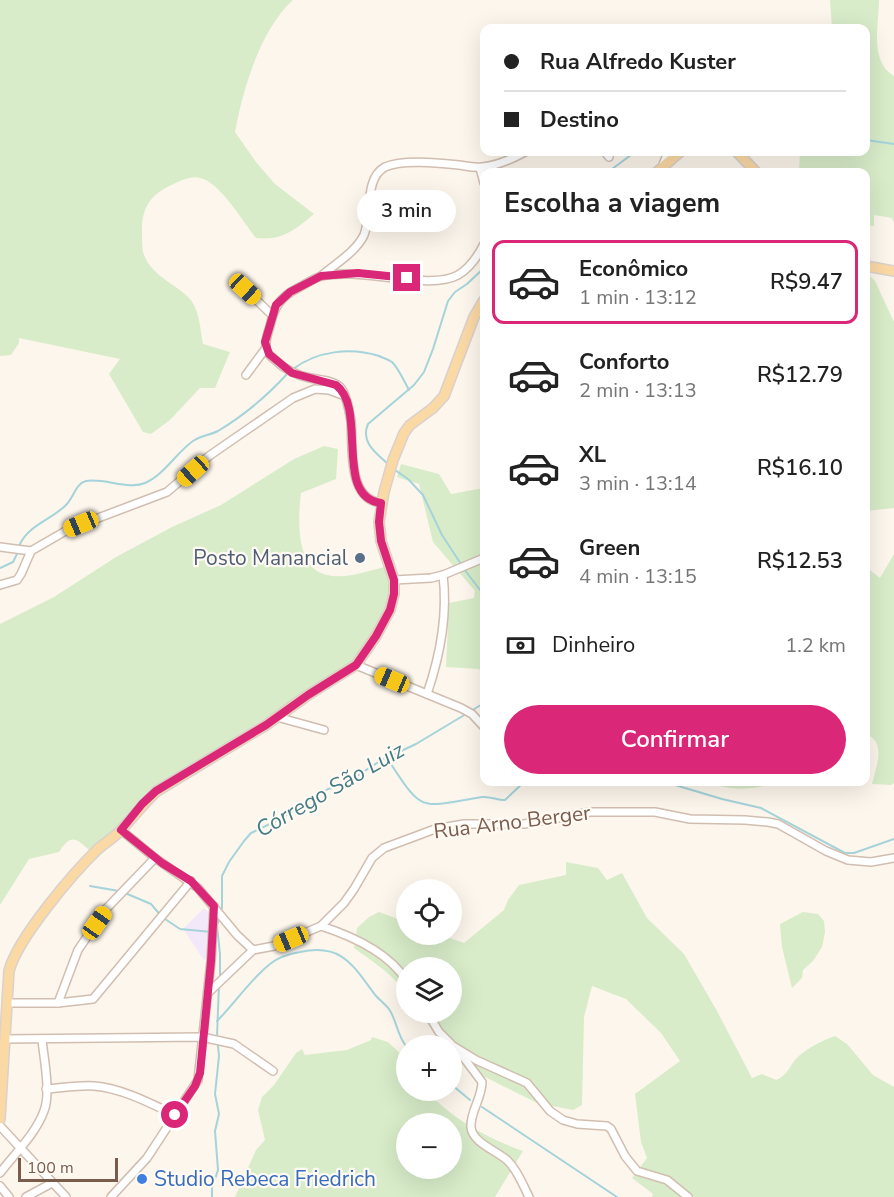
<!DOCTYPE html>
<html lang="pt">
<head>
<meta charset="utf-8">
<style>
	:root { --surface:#fff; --page:#f2f2f2; --text:#222; --muted:#767676; --line:#e0e0e0; --accent:#db2777 }
	body { margin:0; font-family:"Nunito Sans",sans-serif; background:var(--page); color:var(--text); height:100vh; display:flex; flex-direction:column; font-size:22px; white-space:nowrap }
	* { box-sizing:border-box; margin:0 }
	p { font-size:20px; color:var(--muted) }
	.icon { flex:none; width:33px; height:33px; fill:none; stroke:currentColor; stroke-width:2; stroke-linecap:round; stroke-linejoin:round }
	.map { position:relative; flex:1; overflow:hidden }
	.drawer { position:absolute; left:480px; top:168px; width:390px; height:618px; display:flex; flex-direction:column; background:var(--surface); border-radius:12px; box-shadow:0 6px 24px #0002 }
	.drawer>* { flex:none }
	.top-card { position:absolute; left:480px; top:24px; width:390px; height:132px; border-radius:12px; box-shadow:0 6px 24px #0002; display:grid; align-content:center; height:132px; padding:0 24px; background:var(--surface) }
	.buttons { position:absolute; left:396px; top:879px; display:grid; gap:12px }
	.buttons a { display:grid; place-items:center; width:66px; height:66px; border-radius:50%; background:var(--surface); box-shadow:0 6px 24px #0002; font-size:30px }
	.scale { position:absolute; left:18px; bottom:15px; width:100px; box-sizing:border-box; padding-left:6px; border:3px solid #7a5c4d; border-top:0; font-size:16px; line-height:21px; white-space:nowrap; color:#7a5c4d; -webkit-text-stroke:4px #fffaf3; paint-order:stroke }
	.end { position:absolute; width:27px; height:27px; margin:-14px; border:8px solid #db2777; background:#fff; box-shadow:0 0 0 3px #fff }
	.from { border-radius:50% }
	.bubble { position:absolute; height:42px; border-radius:21px; background:var(--surface); box-shadow:0 6px 24px #0002; font-size:20px; font-weight:600; line-height:42px; text-align:center }
	.car { position:absolute; width:18px; height:36px; margin:-18px -9px; border-radius:8px; box-shadow:0 0 4px 2px #0007; background:linear-gradient(#f5c518 24%,#345 0 40%,#f5c518 0 76%,#345 0 86%,#f5c518 0) }
	.top-card b { display:flex; align-items:center; gap:21px; height:57px; font-size:22px }
	.top-card b+b { border-top:2px solid var(--line) }
	.top-card i { width:15px; height:15px; background:var(--text) }
	ul { padding:0; list-style:none }
	li { display:flex; align-items:center; gap:18px; height:84px; margin:0 12px 9px; padding:0 12px; border:3px solid transparent; border-radius:12px }
	li div { flex:1 }
	li b { display:block; font-size:22px }
	li em { font-style:normal; font-weight:600 }
	li.active { border-color:var(--accent) }
	li>.icon { width:54px; height:54px; stroke-width:1.5 }
	h2 { padding:0 24px; font-size:27px; line-height:72px }
	.pay { display:flex; align-items:center; gap:15px; height:66px; padding:0 24px; font-size:22px }
	.pay p { margin-inline-start:auto }
	.cta { display:flex; gap:12px; margin-top:auto; padding:12px 24px }
	.cta a { flex:1; height:69px; border-radius:36px; background:var(--accent); color:#fff; font-size:24px; font-weight:600; line-height:69px; text-align:center }
	.map>svg:first-child { display:block }
</style>
</head>
<body>
<div class="map">
<svg width="894" height="1197" viewBox="0 0 894 1197">
	<rect width="100%" height="100%" fill="#fdf6ec"/>
	<!-- education -->
	<path fill="#f3e8fa" d="M204,908L211,915L212,956L204,960L183,929Z"/>
	<!-- green -->
	<g fill="#d8ecc9" fill-rule="evenodd">
		<path d="M0,0H293C260,30 243,89 235,132L256,162L275,184L314,214C295,230 282,241 256,238C243,222 220,182 200,178C192,176 185,179 178,182C152,193 141,205 142,234C142,240 142,246 143,252C150,275 173,282 188,297C200,309 200,329 203,344L230,352L215,388H200L170,420L151,434L143,432L109,374L120,359L19,338V343L11,355L0,356Z"/>
		<path d="M830,0H879C879,24 869,62 894,76V223L892,218L874,215V226L866,225V172H799L800,152H866V28H832Z"/>
		<path d="M866,272L875,281L894,322V508L866,511Z"/>
		<path d="M324,446L338,449L336,479L301,493C298,518 295,569 327,575C347,580 373,569 392,565L393,570L387,614L351,663L163,783L132,817L90,851C76,838 71,833 59,852L29,859L0,905V624L54,597L116,557L172,527L221,505L294,459Z"/>
		<path d="M401,464L439,474L451,494L484,488V677L479,669L446,667L449,603L474,598L475,591L433,542L419,484L397,477Z"/>
		<path d="M894,554V783L891,785L872,784C876,766 887,743 866,734V567L880,578Z"/>
		<path d="M700,782H778C745,793 733,789 700,782Z"/>
		<path d="M566,862L598,868L607,880L622,873L647,918L684,954L717,1011L752,1078L762,1074L776,1080C789,1075 790,1063 800,1055C810,1047 823,1040 835,1036L847,1044L873,1075L894,1087V1197H652L653,1194L632,1178L647,1158L641,1142L635,1094L680,1061L661,1033L626,999L592,986L584,1017L582,1105L573,1110L537,1103L469,1069L452,1057V1046L442,1045L420,1013L452,1012V968H406V994C393,974 373,962 354,948L357,928L369,917L379,912L406,922V934L441,935L464,943L504,910L508,900L519,885L566,875Z"/>
		<path d="M803,912L818,914L824,921L825,932L822,947L813,961L803,970L802,978L792,988L782,947L780,924Z"/>
		<path d="M372,1037L388,1042L406,1059V1090L427,1091C452,1119 487,1138 523,1151L495,1197H235L256,1150L265,1140L258,1110L262,1097L274,1085L296,1053L302,1049L305,1055L347,1050L371,1040ZM406,1124H452V1168H406Z"/>
	</g>
	<g fill="none" stroke-linecap="round" stroke-linejoin="round">
		<!-- stream -->
		<g stroke="#a5d3da" stroke-width="2">
			<path d="M866,140L894,144"/>
			<path d="M608,172L635,152"/>
			<path d="M293,369C317,351 350,347 379,356C383,358 388,359 392,362C399,369 404,381 409,390"/>
			<path d="M388,464C376,453 360,442 368,424L414,385L424,372L433,349L448,301L455,292L467,284L484,268"/>
			<path d="M395,470L408,479L423,495L442,535L461,564"/>
			<path d="M19,546C28,525 51,520 66,505C74,497 76,483 86,481C105,478 129,490 145,483C164,475 176,453 193,441C200,436 210,435 218,431C243,416 268,395 288,373"/>
			<path d="M0,568L13,562L17,554"/>
			<path d="M464,569L484,595"/>
			<path d="M471,711L484,703"/>
			<path d="M387,758C424,815 419,807 482,797C490,796 497,800 505,800L524,782"/>
			<path d="M665,782L722,799L761,808L845,853H854L894,839"/>
			<path d="M90,886L119,891"/>
			<path d="M125,893L151,904L162,917L180,929L212,932"/>
			<path d="M220,979V954L217,926L222,908V876L229,862L244,841L251,833L280,819L328,789L343,785L380,761L416,744L466,714"/>
			<path d="M217,1021C235,1003 250,980 270,964C278,957 289,954 300,952C343,943 353,966 376,996C380,1000 385,1004 389,1009C397,1021 397,1035 406,1046"/>
			<path d="M452,1085L470,1100"/>
			<path d="M482,1107L617,1197"/>
			<path d="M212,1197V1188L218,1170L215,1131L219,1114L215,1094L219,1056L217,1036L219,984"/>
		</g>
		<!-- minor casing -->
		<g stroke="#d1beb0" stroke-width="10">
			<g id="minor">
				<path d="M605,152L609,157"/>
				<path d="M662,167L668,152"/>
				<path d="M480,168L484,183"/>
				<path d="M321,276C335,264 356,252 364,235C372,215 364,178 385,167C403,159 439,163 459,165C466,166 474,168 482,167C497,166 512,159 525,152"/>
				<path d="M245,289L272,315"/>
				<path d="M246,375L266,348"/>
				<path d="M381,503C347,499 353,447 351,421C349,411 347,395 340,387C332,380 319,380 310,378C295,375 284,369 274,359C269,355 265,351 266,344C266,338 268,332 270,326C274,307 280,297 298,288C306,284 314,278 322,276C360,267 430,291 458,275C470,268 478,256 484,244"/>
				<path d="M0,547L31,551"/>
				<path d="M394,580L431,578L443,575L484,558"/>
				<path d="M0,585L17,580L21,574L31,551L69,529L167,492L209,456L293,398L315,389L329,390L345,396"/>
				<path d="M356,665L461,708L472,714L484,727"/>
				<path d="M427,694C440,656 448,616 443,575"/>
				<path d="M277,717L324,730"/>
				<path d="M121,830L155,858L198,888L237,935L253,950L274,946L321,926L344,903L354,889L372,858L384,848L435,829L464,824H524L590,812H655L690,819L745,820L768,822L778,824L826,851L848,860L871,862L894,858"/>
				<path d="M321,926C352,936 388,952 406,980"/>
				<path d="M208,993L253,950"/>
				<path d="M7,1003H58L93,999L191,881"/>
				<path d="M58,1003L78,950L106,909L155,858"/>
				<path d="M427,1012L439,1032L453,1046L476,1060L527,1083L550,1111L563,1120L577,1124L607,1126L611,1129L625,1156L637,1171L667,1180L688,1197"/>
				<path d="M5,1039L202,1037L234,1044L273,1071"/>
				<path d="M458,1050L482,1082C482,1098 470,1112 471,1127C472,1143 498,1151 508,1161C518,1171 523,1185 529,1197"/>
				<path d="M46,1089C62,1088 78,1085 94,1086C121,1088 150,1103 175,1115"/>
				<path d="M0,1126L66,1197"/>
				<path d="M0,1173C15,1153 35,1135 44,1111C51,1093 44,1059 42,1040"/>
				<path d="M0,1186L9,1197"/>
				<path d="M26,1197L52,1183"/>
				<path d="M111,1197L147,1158L198,1080L211,961L214,906"/>
			</g>
		</g>
		<!-- major casing -->
		<g stroke="#dad1cd" stroke-width="12">
			<g id="major">
				<path d="M737,152L756,172"/>
				<path d="M657,172L680,152"/>
				<path d="M866,266L894,271"/>
				<path d="M0,1119L9,971C17,939 73,873 98,849C106,842 115,837 122,829C134,816 144,803 157,791L266,725L308,695L356,665L376,636L390,610L394,594V580L381,541L379,522L384,492L393,460L404,433L410,425L433,408L444,396L474,317L484,300"/>
			</g>
		</g>
		<!-- minor -->
		<use href="#minor" stroke="#fff" stroke-width="7"/>
		<!-- major -->
		<use href="#major" stroke="#fbd9a5" stroke-width="9"/>
	</g>
	<g fill="none" stroke-linecap="round" stroke-linejoin="round">
		<!-- route -->
		<path stroke="#db2777" stroke-width="8" d="M175,1115L195,1086L200,1073L211,961L214,906L191,881L162,863L121,830L142,804L156,791L266,725L308,695L356,665L376,636L390,610L394,594V580L381,541L379,522L381,503C333,497 368,409 336,385L292,373L269,354L265,342L276,305L290,292L321,276L358,273L407,278"/>
	</g>
	<!-- markers -->
	<circle fill="#5c6f8a" stroke="#fffaf3" stroke-width="2" cx="360" cy="558" r="6"/>
	<circle fill="#3f7fe0" stroke="#fffaf3" stroke-width="2" cx="142" cy="1179" r="6"/>
	<g text-anchor="middle" dominant-baseline="central" stroke-width="4.5" stroke-linejoin="round" paint-order="stroke">
		<!-- service labels -->
		<g font-size="21" fill="#4e5e75" stroke="#fffaf3" text-anchor="end">
			<text x="348" y="558">Posto Manancial</text>
		</g>
		<!-- street labels -->
		<g font-size="21" fill="#7a5c4d" stroke="#fffaf3">
			<text transform="translate(512 822) rotate(-7)">Rua Arno Berger</text>
		</g>
		<!-- shop labels -->
		<g font-size="21" fill="#366cbe" stroke="#fffaf3" text-anchor="start">
			<text x="154" y="1179">Studio Rebeca Friedrich</text>
		</g>
		<!-- water labels -->
		<g font-size="22" font-style="italic" fill="#437c86" stroke="#fffaf3">
			<text transform="translate(330 790) rotate(-30)">Córrego São Luiz</text>
		</g>
	</g>
</svg>
<div class="buttons">
<a><svg class="icon" aria-label="locate" viewBox="0 0 24 24"><circle cx="12" cy="12" r="6"/><path d="M12 2v4M12 18v4M2 12h4M18 12h4"/></svg></a>
<a><svg class="icon" aria-label="layers" viewBox="0 0 24 24"><path d="M12 4l9 5-9 5-9-5zM3 14l9 5 9-5"/></svg></a>
<a>+</a>
<a>−</a>
</div>
<div class="scale">100 m</div>
<i class="end from" style="left:175px;top:1115px"></i>
<i class="end" style="left:407px;top:278px"></i>
<div class="bubble" style="left:357px;top:190px;width:99px">3 min</div>
<i class="car" style="left:245px;top:289px;rotate:133deg"></i>
<i class="car" style="left:193px;top:471px;rotate:228deg"></i>
<i class="car" style="left:81px;top:524px;rotate:247deg"></i>
<i class="car" style="left:392px;top:680px;rotate:293deg"></i>
<i class="car" style="left:97px;top:923px;rotate:35deg"></i>
<i class="car" style="left:291px;top:939px;rotate:247deg"></i>
<div class="top-card">
<b><i class="from"></i>Rua Alfredo Kuster</b>
<b><i></i>Destino</b>
</div>
<section class="drawer">
<h2>Escolha a viagem</h2>
<ul>
<li class="active"><svg class="icon" aria-label="car" viewBox="0 0 24 24"><path d="M5 17H2v-5l4-1 3-4h7l3 4 3 1v5h-3M9 17h6M6 11h13"/><circle cx="7" cy="17" r="2"/><circle cx="17" cy="17" r="2"/></svg><div><b>Econômico</b><p>1 min · 13:12</p></div><em>R$9.47</em></li>
<li><svg class="icon" aria-label="car" viewBox="0 0 24 24"><path d="M5 17H2v-5l4-1 3-4h7l3 4 3 1v5h-3M9 17h6M6 11h13"/><circle cx="7" cy="17" r="2"/><circle cx="17" cy="17" r="2"/></svg><div><b>Conforto</b><p>2 min · 13:13</p></div><em>R$12.79</em></li>
<li><svg class="icon" aria-label="car" viewBox="0 0 24 24"><path d="M5 17H2v-5l4-1 3-4h7l3 4 3 1v5h-3M9 17h6M6 11h13"/><circle cx="7" cy="17" r="2"/><circle cx="17" cy="17" r="2"/></svg><div><b>XL</b><p>3 min · 13:14</p></div><em>R$16.10</em></li>
<li><svg class="icon" aria-label="car" viewBox="0 0 24 24"><path d="M5 17H2v-5l4-1 3-4h7l3 4 3 1v5h-3M9 17h6M6 11h13"/><circle cx="7" cy="17" r="2"/><circle cx="17" cy="17" r="2"/></svg><div><b>Green</b><p>4 min · 13:15</p></div><em>R$12.53</em></li>
</ul>
<div class="pay"><svg class="icon" aria-label="cash" viewBox="0 0 24 24"><path d="M3 7h18v10H3z"/><circle cx="12" cy="12" r="2"/></svg>Dinheiro<p>1.2 km</p></div>
<div class="cta"><a>Confirmar</a></div>
</section>
</div>
</body>
</html>
